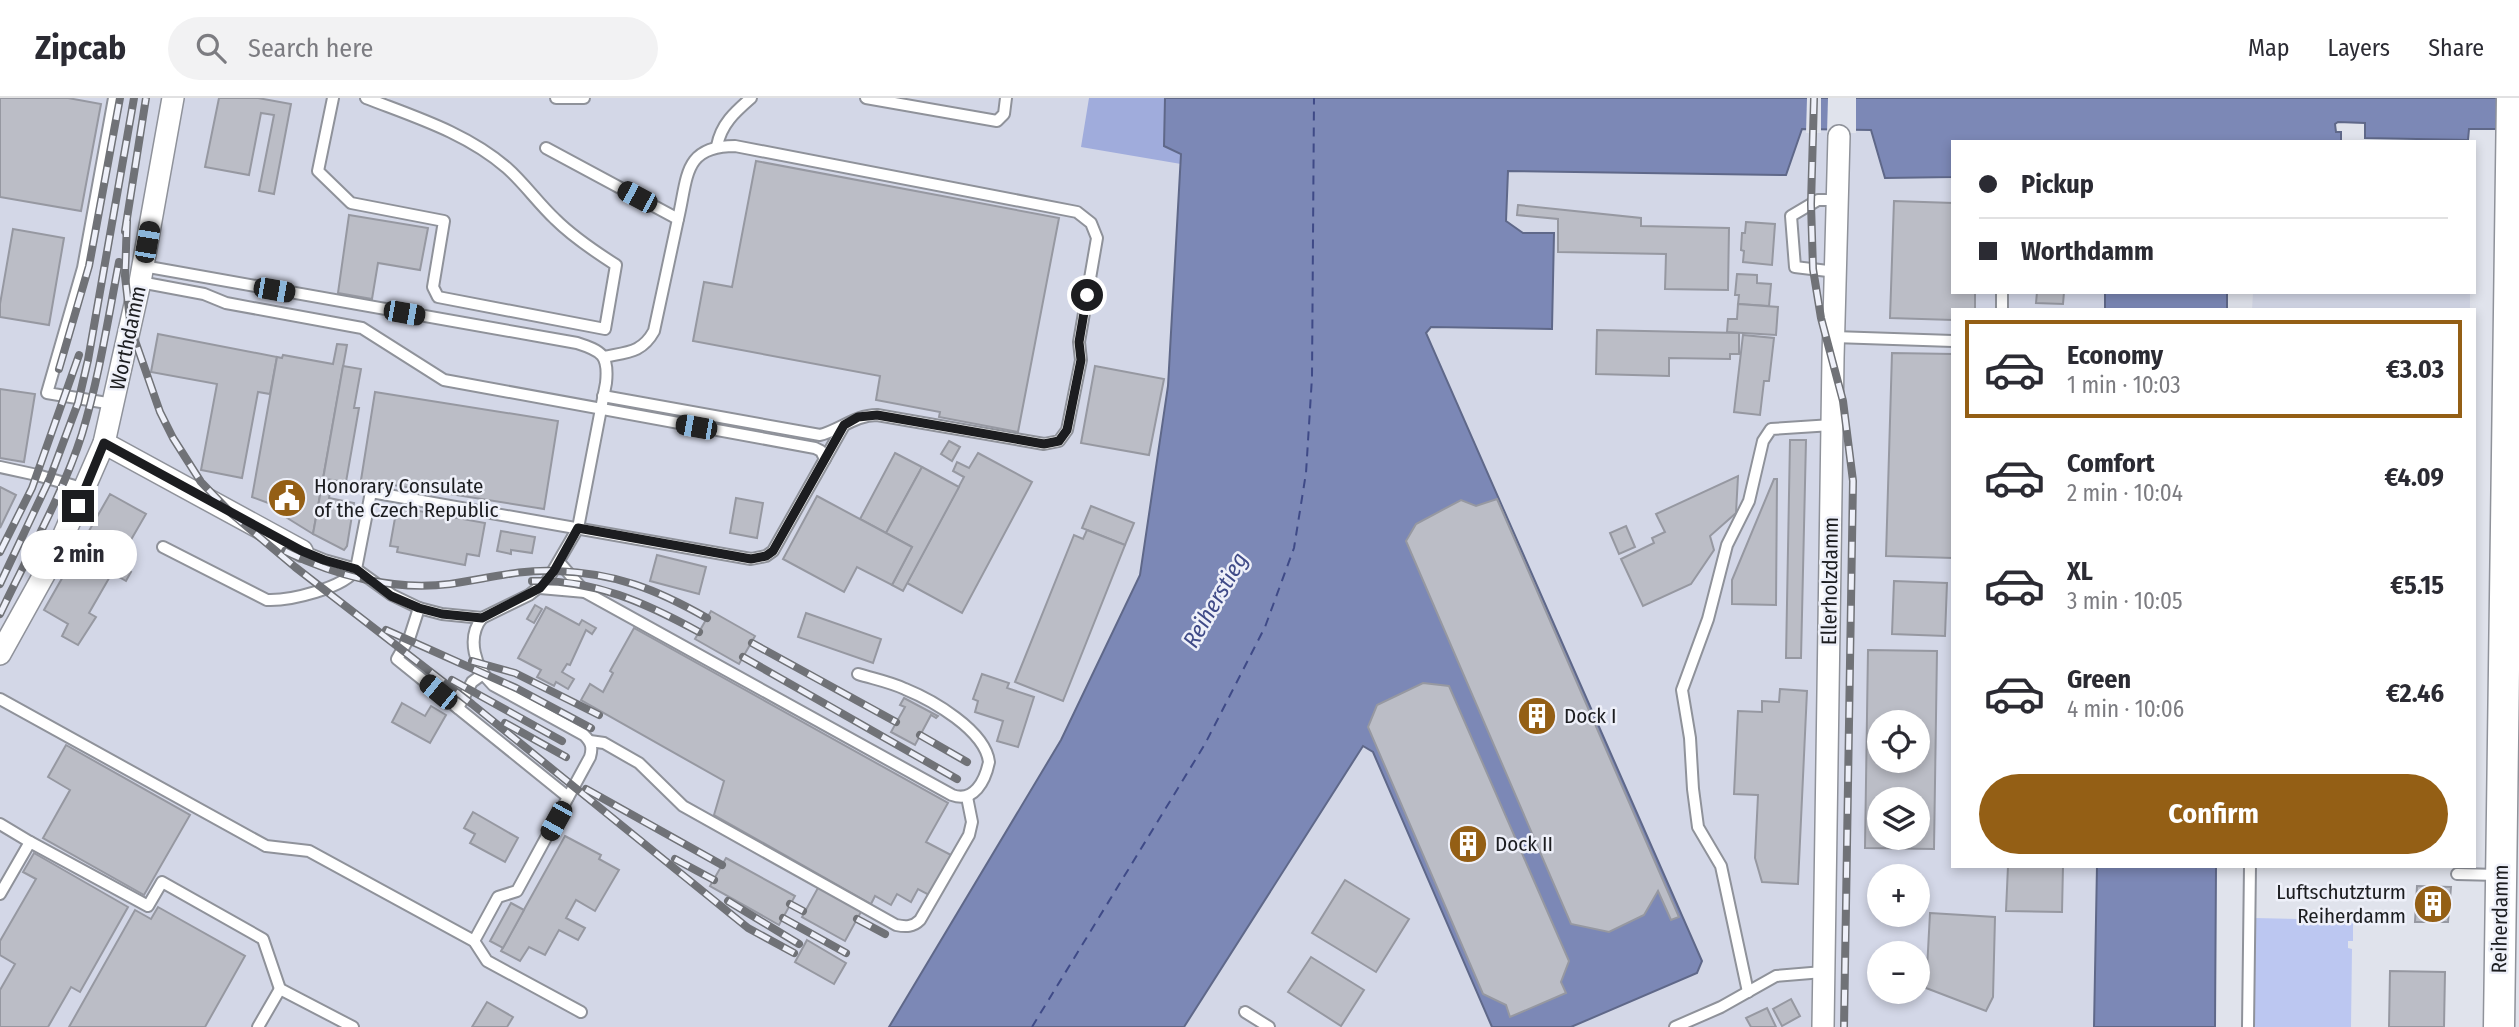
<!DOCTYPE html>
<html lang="en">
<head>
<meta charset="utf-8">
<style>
	:root { --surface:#fff; --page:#f2f2f3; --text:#2b2b33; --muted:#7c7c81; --line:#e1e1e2; --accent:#945f15 }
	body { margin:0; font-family:"Fira Sans Condensed",sans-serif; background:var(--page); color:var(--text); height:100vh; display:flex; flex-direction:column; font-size:26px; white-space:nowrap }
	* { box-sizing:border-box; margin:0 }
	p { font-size:23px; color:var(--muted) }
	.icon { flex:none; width:38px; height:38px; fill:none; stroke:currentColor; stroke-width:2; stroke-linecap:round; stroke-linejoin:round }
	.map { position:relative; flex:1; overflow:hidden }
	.sheet { position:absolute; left:1951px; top:210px; width:525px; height:560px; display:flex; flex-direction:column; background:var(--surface); border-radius:0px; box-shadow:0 4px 10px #0003 }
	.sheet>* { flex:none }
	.hud { position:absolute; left:1951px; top:42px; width:525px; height:154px; border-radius:0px; box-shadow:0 4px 10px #0003; display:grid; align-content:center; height:154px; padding:0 28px; background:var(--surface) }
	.fabs { position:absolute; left:1867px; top:612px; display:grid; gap:14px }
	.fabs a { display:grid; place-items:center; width:63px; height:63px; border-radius:50%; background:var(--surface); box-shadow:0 4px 10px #0003; font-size:35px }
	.end { position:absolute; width:32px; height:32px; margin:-16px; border:9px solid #1c1d20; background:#fff; box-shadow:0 0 0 4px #fff }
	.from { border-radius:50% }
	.bubble { position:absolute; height:49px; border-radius:24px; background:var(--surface); box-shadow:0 4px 10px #0003; font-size:23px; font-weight:700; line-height:49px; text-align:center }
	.car { position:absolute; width:21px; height:42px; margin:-21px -10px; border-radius:9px; box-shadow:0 0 5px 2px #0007; background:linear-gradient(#222 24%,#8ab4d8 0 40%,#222 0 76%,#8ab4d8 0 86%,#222 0) }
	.hud b { display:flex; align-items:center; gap:24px; height:66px; font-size:26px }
	.hud b+b { border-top:2px solid var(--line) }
	.hud i { width:18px; height:18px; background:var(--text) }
	ul { padding:12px 0 0; list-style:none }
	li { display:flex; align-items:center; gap:21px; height:98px; margin:0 14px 10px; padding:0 14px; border:4px solid transparent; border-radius:0px }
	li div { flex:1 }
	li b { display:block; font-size:26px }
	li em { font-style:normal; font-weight:700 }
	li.active { border-color:var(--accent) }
	li>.icon { width:63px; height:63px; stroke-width:1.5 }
	.cta { display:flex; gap:14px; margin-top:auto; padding:14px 28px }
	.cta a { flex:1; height:80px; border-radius:42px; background:var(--accent); color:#fff; font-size:28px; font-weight:700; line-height:80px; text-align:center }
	header { display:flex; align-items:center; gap:42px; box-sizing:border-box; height:98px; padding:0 35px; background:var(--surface); border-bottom:2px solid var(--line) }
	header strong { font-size:33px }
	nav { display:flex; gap:38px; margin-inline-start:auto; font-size:24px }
	.search { width:490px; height:63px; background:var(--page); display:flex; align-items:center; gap:18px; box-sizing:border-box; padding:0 24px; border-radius:38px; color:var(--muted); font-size:26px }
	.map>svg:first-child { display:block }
</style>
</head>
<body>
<header>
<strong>Zipcab</strong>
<div class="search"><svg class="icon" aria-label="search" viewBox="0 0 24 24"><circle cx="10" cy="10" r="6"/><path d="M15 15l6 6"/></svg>Search here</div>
<nav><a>Map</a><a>Layers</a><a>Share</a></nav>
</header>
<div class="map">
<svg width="2519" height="929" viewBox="0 0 2519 929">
	<rect width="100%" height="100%" fill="#e0e3ec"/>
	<!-- built -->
	<g fill="#d3d7e7" fill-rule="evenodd">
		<path d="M0,0H1165L1164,48L1181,55L1168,288L1140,477L1061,642L889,929H0Z"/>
		<path d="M1802,31L1871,32L1886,80L1953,79V194H2105V212H1953V768H2097L2094,929H1571L1697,875L1426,235L1554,136L1523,135L1506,123L1508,73L1786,77ZM1880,625H1918V663H1880ZM1880,702H1918V740H1880ZM1880,779H1918V817H1880ZM1880,856H1918V894H1880Z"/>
		<path d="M2253,194H2470V212H2252Z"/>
		<path d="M1363,647L1373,654L1492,929H1184Z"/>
	</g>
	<!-- green -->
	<path fill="#bcc7f1" d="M2254,820L2353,822V843H2348V850L2352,851L2351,929H2252Z"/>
	<!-- forest -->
	<path fill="#a0acdc" d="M1089,0H1165L1164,48L1181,55V66L1081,49Z"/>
	<!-- water -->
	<g fill="#7c88b6" stroke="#5f6889" stroke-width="2">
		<path d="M1165,0H2519V31H2469L2468,42L2365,40V25L2338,24L2335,26L2336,34H2341V44H1953V79L1885,80L1871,32L1802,31L1786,77L1508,73L1506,123L1523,135H1554L1552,231L1431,229L1426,235L1702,863L1697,875L1571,929H1492L1373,654L1363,648L1184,929H889L1061,642L1140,477L1168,288L1181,56L1164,48Z"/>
		<rect x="2105" y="194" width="122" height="18"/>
		<path d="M2097,768H2216L2215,929H2094Z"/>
	</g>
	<!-- pier -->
	<g fill="#e0e3ec">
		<path d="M1807,0H1821V35H1806Z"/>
		<path d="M1828,0H1856V35H1827Z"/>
	</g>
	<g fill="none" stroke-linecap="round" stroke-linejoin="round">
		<!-- ferry -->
		<path stroke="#3f4a87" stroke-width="2" stroke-dasharray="9 7" stroke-linecap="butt" d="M1032,929L1205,646L1265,529L1294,450L1306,375L1312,279L1314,0"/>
	</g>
	<!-- building -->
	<g fill="#bbbdc6" stroke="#9698a1" stroke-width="2" fill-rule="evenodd">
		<path d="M0,0H68L101,6L81,113L0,99Z"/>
		<path d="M219,0H258L291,6L274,96L259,93L274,17L261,15L249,77L205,69Z"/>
		<path d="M756,63L1059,120L1018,334L939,319L940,314L876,302L880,278L693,243L704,184L732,189Z"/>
		<path d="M1894,103L1953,105V194H1975V212H1953V222L1890,220Z"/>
		<path d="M1518,107L1641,120V128L1729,130L1728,192L1665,191L1666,156L1558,154V121L1517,117Z"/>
		<path d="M349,117L428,130L420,172L378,165L372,201L338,195Z"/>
		<path d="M1746,124L1775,126L1772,167L1743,164L1744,153L1741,152L1742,135H1745Z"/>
		<path d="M13,131L64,140L49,227L0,219V206Z"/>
		<path d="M1737,176L1757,177V185L1771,186L1769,208L1738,206L1739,197H1735Z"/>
		<path d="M2037,194H2064L2063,206L2036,205Z"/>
		<path d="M1738,206L1778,209L1776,237L1727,234L1728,221H1737Z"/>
		<path d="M1597,232L1739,235V256H1730V261L1669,260V278L1596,276Z"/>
		<path d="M158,236L277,259L270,296L258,294L242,380L201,372L217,286L151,274Z"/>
		<path d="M1743,237L1774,240L1769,283H1764L1760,317L1734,314Z"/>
		<path d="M337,246L347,247L313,436L271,410V406L252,399L277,259L282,260L283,257L333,266Z"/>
		<path d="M1892,255L1953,256V460L1886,458Z"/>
		<path d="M343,268L361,271L354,310H359L346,384L323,381Z"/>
		<path d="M1095,268L1164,281L1149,357L1081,345Z"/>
		<path d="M0,291L35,296L24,364L0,360Z"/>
		<path d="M375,294L558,323L544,411L361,382Z"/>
		<path d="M1790,342H1806L1801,560H1786Z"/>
		<path d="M949,343L960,349L952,363L941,356Z"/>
		<path d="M895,355L922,369L886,435L860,421Z"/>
		<path d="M978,355L1032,384L962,515L907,485L964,379L953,373L957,364L969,370Z"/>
		<path d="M922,369L959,389L903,493L892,487L912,449L886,435Z"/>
		<path d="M1738,378L1736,415L1710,438L1714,452L1691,486L1643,508L1621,461L1654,445L1652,440L1665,434L1656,416Z"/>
		<path d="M323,381L332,382L329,400L354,405L347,448L344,452L313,436Z"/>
		<path d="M1774,381H1777L1776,507L1732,506V482Z"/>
		<path d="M0,389L16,397L0,430Z"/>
		<path d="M110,396L146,416L117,466L131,474L126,483L112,475L89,515L96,519L78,547L62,538L68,526L44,512Z"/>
		<path d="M817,398L912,449L892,487L857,469L844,494L783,461Z"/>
		<path d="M736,400L763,405L757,440L730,435Z"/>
		<path d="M1497,401L1679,819L1671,822L1658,793L1644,817L1609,834L1571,826L1406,443L1416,426L1461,402L1476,408Z"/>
		<path d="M1091,408L1134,425L1125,447L1082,430Z"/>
		<path d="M397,409L485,425L479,458L467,456L465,467L397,454L398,449L390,448Z"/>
		<path d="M1626,428L1635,449L1619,456L1610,435Z"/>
		<path d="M1087,432L1125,447L1063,603L1015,584L1074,437L1083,441Z"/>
		<path d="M501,433L535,439L532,455L511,452V456L497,453Z"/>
		<path d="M657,457L706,469L699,496L650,483Z"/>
		<path d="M1894,483L1947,485L1945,538L1892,536Z"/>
		<path d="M535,507L542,511L534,525L527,521Z"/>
		<path d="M546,509L579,527L582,522L596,530L592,536L586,532L570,567L567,566L562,574L574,581L568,591L556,584L554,588L537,579L541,572L518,560Z"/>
		<path d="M711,513L755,538L739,566L695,541Z"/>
		<path d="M806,515L881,541L873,565L798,539Z"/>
		<path d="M634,530L948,705L926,744L951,757L929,797L918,791L911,804L897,796L891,807L875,798L871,806L714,717L724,683L581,602L590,586L603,594L613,575L610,573Z"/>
		<path d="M1868,552L1937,553L1934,751L1865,750ZM1880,625H1918V663H1880ZM1880,702H1918V740H1880Z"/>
		<path d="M982,576L1009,585L1007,590L1034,599L1018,649L997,643L1003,623L975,614L978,603L973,601Z"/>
		<path d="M1423,585L1449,588L1569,863L1561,884L1566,895L1510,919L1506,907L1483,896L1368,629L1377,607Z"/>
		<path d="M1780,591L1807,593L1798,786L1762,784L1755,760L1758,697L1734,696L1738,613L1762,614V603L1779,604Z"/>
		<path d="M904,600L938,618L936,620L931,617L915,647L891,634L905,609L900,607Z"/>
		<path d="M402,605L425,618L431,608L446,617L430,645L392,624Z"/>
		<path d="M66,647L190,717L144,797L43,740L70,692L48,679Z"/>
		<path d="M473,714L518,740L505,764L470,745L475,736L464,730Z"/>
		<path d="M565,738L601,757L599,761L619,772L595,813L576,802L566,820L585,830L578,842L559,832L545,857L529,849L520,863L501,853Z"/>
		<path d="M34,755L128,809L80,894L71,889L48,929H0V892L15,866L0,857V843L36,781L23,774Z"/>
		<path d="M726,760L795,798L779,827L710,788Z"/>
		<path d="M2008,768H2063L2062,814L2006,813Z"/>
		<path d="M1345,782L1409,821L1376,874L1312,835Z"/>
		<path d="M819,788L862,812L845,843L802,819Z"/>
		<path d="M2417,788L2451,789L2448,824H2415Z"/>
		<path d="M511,805L524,812L503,850L490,843Z"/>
		<path d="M158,809L245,858L205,929H69L135,812L151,821Z"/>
		<path d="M1930,815L1995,819L1993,899L1986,913L1926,890Z"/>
		<path d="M807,842L846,865L834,886L795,864Z"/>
		<path d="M1311,859L1364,892L1341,928L1288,894Z"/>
		<path d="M2390,873L2445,874L2444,929H2389Z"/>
		<path d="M1791,901L1800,918L1782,928L1773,911Z"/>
		<path d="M487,904L513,919L507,929H472Z"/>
		<path d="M1767,910L1776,929H1751L1746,920Z"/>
	</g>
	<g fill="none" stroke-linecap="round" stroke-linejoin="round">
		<!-- lane casing -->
		<g stroke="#8f929a" stroke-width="14">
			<g id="lane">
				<path d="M333,0L318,73L351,105L444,123L433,189L438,199L605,231L616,167C594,153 573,139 555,121C538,105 524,85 507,70C467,35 415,19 366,0"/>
				<path d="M556,0H584"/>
				<path d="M866,0L997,23L1004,16L1006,0"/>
				<path d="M717,48C721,26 735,14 751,0"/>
				<path d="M546,50L678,121L654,233C642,255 627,254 604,259"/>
				<path d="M143,168L577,245C602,253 609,257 606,285L578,430L547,483L529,497L482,520L442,516L419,510L392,497L356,471L324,462L302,453"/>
				<path d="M1836,174L1795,169L1791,118L1818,102H1837"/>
				<path d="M140,184L204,196L226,205L362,230L444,282L815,350L821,353L825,361"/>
				<path d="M2002,212V196"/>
				<path d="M1834,239L1953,243"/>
				<path d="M603,298L820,337C840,332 855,317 877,317L1044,346L1059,343L1067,332L1081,262L1079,244L1097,140L1091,125L1077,114L735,48C683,48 688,79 678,121"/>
				<path d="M113,306L47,295L83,170L114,0"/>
				<path d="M0,369L37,377L85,391"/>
				<path d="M163,449L267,502C289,503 345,490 356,471L371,394L751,461L766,458L773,453L843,329"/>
				<path d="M559,464L585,494L952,697C974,705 985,683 989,664C985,632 932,602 905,591C890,584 874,581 858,576"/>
				<path d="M540,490L585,494"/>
				<path d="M419,510L410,538L397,561L568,699"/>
				<path d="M0,601L266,748L309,753L474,843L487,863L581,914"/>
				<path d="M458,610L472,584L483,576"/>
				<path d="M590,643L604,645L639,665L683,708L896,827C906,829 913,829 920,822L969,737L972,724L967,699"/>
				<path d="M0,726L30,744"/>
				<path d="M2457,776L2498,777"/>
				<path d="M0,796L30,744L148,808L162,784L263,841L280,891"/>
				<path d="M474,843L498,799L517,793L590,659C593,649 591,644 584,637L493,587C475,570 466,540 482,520"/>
				<path d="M1748,894L1721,768L1698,729L1693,691L1690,640L1682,592L1708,521L1727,447L1749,403L1763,343L1771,331L1832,327"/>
				<path d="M1245,914L1269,929"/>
				<path d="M258,929L280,891L353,929"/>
				<path d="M1675,929L1721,909L1776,878L1823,874"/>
				<path d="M2248,929L2250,768"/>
			</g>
		</g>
		<!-- street casing -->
		<g stroke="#8f929a" stroke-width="24">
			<g id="street">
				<path d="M104,345L302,453"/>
				<path d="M0,556L55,457L104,345L140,184L173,0"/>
				<path d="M1823,929L1833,260L1839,38"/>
			</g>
		</g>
		<!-- secondary casing -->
		<g stroke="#8f929a" stroke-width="33">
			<path id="secondary" d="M2499,929L2512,0"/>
		</g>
		<!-- lane -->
		<use href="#lane" stroke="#fff" stroke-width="10"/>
		<!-- street -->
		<use href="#street" stroke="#fff" stroke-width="21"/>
		<!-- secondary -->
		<use href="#secondary" stroke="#fff" stroke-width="30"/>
		<!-- rail casing -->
		<g stroke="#707277" stroke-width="8">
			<g id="rail">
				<path d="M1814,0L1811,106L1813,171L1821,220L1843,303L1853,383L1844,929"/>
				<path d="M127,123L125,178L131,231L160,314L173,340L201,384L232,416L295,469L472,606L748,830L794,855"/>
				<path d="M125,133L146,0"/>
				<path d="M59,271L89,168L120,0"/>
				<path d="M285,453C335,478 394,493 450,486C486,481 520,471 556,473C615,475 656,491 707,520"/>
				<path d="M0,454L32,390L79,257"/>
				<path d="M532,483C593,481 646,505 699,534"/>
				<path d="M0,486L50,380L78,305L88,262L134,0"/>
				<path d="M0,516C27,459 63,396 82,336C99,280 108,221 119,164"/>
				<path d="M386,532L516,590L591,630"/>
				<path d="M752,545L896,624"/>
				<path d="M743,559L957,681"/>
				<path d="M472,563L515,575L599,617"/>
				<path d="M452,582L562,643"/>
				<path d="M505,625L566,659"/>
				<path d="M920,637L967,664"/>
				<path d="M586,691L722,767"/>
				<path d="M675,761L714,782"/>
				<path d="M728,803L799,846"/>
				<path d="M790,806L803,813"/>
				<path d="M783,820L846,855"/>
				<path d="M857,821L885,836"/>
			</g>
		</g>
		<!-- rail -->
		<use href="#rail" stroke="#eef0f9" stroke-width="5" stroke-dasharray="16" stroke-linecap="butt"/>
	</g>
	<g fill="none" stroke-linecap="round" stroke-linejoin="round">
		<!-- route -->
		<path stroke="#1c1d20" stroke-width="9" d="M78,408L104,345L302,453L324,462L356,471L391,498L419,510L442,516L482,520L540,490L554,473L578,430L751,461L766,458L773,453L844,327L858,319L877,317L1044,346L1059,343L1067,332L1081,262L1079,244L1087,197"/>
	</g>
	<!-- icons -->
	<defs>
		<g id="civic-disc" transform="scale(2.0125)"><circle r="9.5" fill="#945f15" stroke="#eef0f9"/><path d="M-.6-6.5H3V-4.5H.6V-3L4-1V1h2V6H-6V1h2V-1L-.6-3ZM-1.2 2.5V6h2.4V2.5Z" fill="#fff"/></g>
		<g id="building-disc" transform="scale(2.0125)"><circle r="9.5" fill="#945f15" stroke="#eef0f9"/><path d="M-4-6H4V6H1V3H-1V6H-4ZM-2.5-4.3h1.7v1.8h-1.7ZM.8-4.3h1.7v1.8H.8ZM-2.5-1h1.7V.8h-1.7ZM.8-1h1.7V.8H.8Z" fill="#fff"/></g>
	</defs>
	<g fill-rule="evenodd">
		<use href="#civic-disc" x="287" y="400"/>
		<use href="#building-disc" x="1537" y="618"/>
		<use href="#building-disc" x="1468" y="746"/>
		<use href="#building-disc" x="2433" y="806"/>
	</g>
	<g text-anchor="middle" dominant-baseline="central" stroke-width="5" stroke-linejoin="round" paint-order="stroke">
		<!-- street labels -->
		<g font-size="21" fill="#1c1d20" stroke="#eef0f9">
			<text transform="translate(128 240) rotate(-78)">Worthdamm</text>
			<text transform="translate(1830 483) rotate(-89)">Ellerholzdamm</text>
			<text transform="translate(2500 821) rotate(-89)">Reiherdamm</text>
		</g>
		<!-- poi labels -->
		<g font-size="21" fill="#1c1d20" stroke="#eef0f9" text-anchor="start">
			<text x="314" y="388">Honorary Consulate<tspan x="314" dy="24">of the Czech Republic</tspan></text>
			<text x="1564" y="618">Dock I</text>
			<text x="1495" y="746">Dock II</text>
			<text x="2406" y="794" text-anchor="end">Luftschutzturm<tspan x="2406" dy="24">Reiherdamm</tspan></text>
		</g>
		<!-- water labels -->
		<g font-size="23" font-style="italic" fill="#3f4a87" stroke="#eef0f9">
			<text transform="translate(1215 502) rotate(-60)">Reiherstieg</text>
		</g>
	</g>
</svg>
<div class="fabs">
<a><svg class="icon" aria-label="locate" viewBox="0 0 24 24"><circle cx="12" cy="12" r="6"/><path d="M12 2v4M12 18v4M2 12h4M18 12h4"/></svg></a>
<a><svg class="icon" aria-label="layers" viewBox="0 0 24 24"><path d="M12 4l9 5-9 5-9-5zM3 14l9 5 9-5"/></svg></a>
<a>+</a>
<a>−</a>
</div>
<i class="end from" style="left:1087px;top:197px"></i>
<i class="end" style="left:78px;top:408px"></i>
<div class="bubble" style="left:21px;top:432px;width:116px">2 min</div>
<i class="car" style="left:637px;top:99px;rotate:298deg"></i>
<i class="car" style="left:147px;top:144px;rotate:10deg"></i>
<i class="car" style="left:274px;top:192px;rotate:100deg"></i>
<i class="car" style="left:404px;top:215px;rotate:100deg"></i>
<i class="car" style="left:696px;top:329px;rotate:280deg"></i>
<i class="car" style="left:438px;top:594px;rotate:309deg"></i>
<i class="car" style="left:556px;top:723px;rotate:209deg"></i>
<div class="hud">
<b><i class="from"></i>Pickup</b>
<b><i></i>Worthdamm</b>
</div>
<section class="sheet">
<ul>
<li class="active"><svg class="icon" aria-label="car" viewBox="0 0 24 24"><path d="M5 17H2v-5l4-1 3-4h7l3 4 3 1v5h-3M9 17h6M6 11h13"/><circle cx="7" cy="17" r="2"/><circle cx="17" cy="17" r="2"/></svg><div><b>Economy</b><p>1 min · 10:03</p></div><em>€3.03</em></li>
<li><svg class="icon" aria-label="car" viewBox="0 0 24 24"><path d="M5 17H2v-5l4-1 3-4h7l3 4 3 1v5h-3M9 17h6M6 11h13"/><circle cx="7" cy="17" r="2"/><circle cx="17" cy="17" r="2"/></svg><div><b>Comfort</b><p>2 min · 10:04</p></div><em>€4.09</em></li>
<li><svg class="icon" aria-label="car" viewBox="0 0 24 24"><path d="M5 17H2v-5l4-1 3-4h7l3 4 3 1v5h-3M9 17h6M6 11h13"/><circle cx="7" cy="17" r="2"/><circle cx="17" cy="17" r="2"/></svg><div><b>XL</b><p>3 min · 10:05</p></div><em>€5.15</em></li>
<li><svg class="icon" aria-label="car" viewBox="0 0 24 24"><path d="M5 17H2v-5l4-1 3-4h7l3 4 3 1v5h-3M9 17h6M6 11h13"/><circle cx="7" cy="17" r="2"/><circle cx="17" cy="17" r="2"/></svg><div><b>Green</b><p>4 min · 10:06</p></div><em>€2.46</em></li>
</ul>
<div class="cta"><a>Confirm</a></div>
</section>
</div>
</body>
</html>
